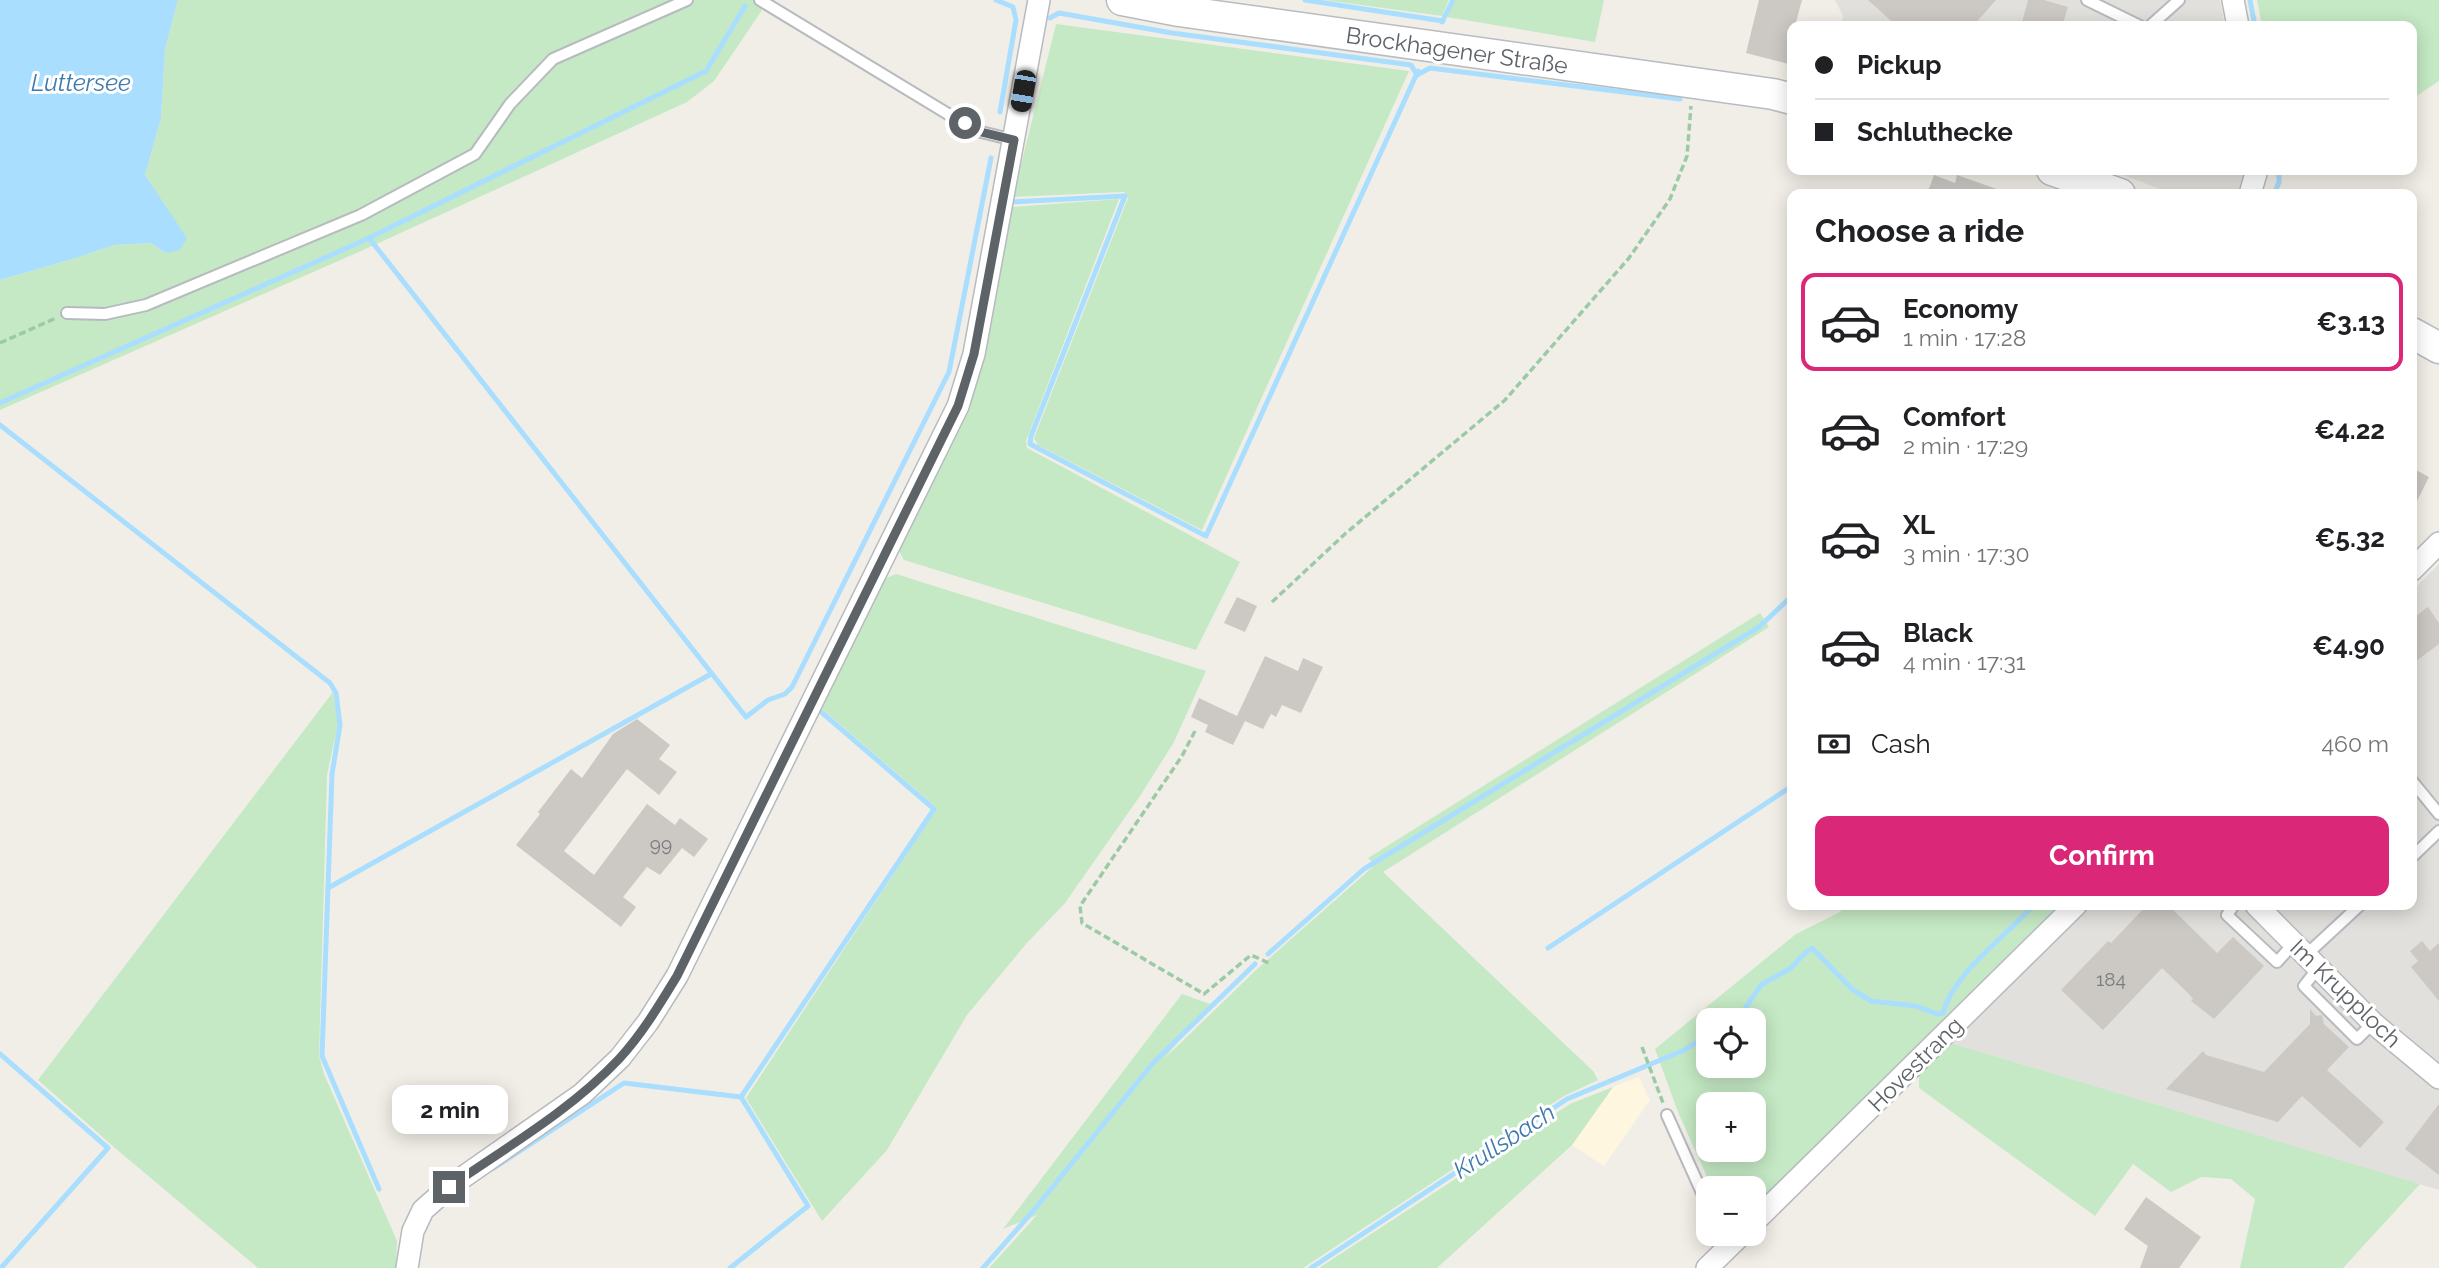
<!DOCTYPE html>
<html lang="en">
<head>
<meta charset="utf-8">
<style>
	:root { --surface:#fff; --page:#f2f2f2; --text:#202124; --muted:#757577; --line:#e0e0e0; --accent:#db2777 }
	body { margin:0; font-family:Raleway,sans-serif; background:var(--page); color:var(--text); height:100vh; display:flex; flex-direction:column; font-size:26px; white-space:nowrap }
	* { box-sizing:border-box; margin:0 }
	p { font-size:23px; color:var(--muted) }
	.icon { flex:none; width:38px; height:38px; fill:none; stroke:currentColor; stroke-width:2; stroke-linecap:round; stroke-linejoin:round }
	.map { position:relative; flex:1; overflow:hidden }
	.drawer { position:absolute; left:1787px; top:189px; width:630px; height:721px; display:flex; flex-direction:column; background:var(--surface); border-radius:14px; box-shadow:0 4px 18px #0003 }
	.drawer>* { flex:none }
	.guide { position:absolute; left:1787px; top:21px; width:630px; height:154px; border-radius:14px; box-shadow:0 4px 18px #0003; display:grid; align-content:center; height:154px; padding:0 28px; background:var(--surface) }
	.tools { position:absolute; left:1696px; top:1008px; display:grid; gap:14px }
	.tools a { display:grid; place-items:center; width:70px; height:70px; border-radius:14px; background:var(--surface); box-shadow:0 4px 18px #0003; font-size:35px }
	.end { position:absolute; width:32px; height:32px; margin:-16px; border:9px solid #5e6368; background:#fff; box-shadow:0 0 0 4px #fff }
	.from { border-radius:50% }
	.bubble { position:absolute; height:49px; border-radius:14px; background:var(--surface); box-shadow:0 4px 18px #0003; font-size:23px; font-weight:700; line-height:49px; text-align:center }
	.car { position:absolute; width:21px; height:42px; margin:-21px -10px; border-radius:9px; box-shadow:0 0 5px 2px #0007; background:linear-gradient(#222 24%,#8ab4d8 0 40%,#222 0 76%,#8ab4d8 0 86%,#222 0) }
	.guide b { display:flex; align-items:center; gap:24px; height:66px; font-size:26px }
	.guide b+b { border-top:2px solid var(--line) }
	.guide i { width:18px; height:18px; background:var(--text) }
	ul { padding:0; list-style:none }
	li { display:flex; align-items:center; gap:21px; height:98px; margin:0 14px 10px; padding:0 14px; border:4px solid transparent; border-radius:14px }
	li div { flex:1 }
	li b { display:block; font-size:26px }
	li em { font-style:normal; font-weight:700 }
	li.active { border-color:var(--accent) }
	li>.icon { width:63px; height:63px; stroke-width:1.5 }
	h2 { padding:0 28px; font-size:32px; line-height:84px }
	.pay { display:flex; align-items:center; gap:18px; height:77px; padding:0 28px; font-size:26px }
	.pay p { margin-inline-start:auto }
	.action { display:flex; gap:14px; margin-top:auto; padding:14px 28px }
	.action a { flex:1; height:80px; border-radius:14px; background:var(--accent); color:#fff; font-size:28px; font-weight:700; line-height:80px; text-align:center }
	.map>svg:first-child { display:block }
</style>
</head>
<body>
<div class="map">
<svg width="2439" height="1268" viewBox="0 0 2439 1268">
	<rect width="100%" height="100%" fill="#f1eee7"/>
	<!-- commercial -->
	<path fill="#fff6df" d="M1639,1077L1650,1100L1604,1166L1572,1145L1613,1087Z"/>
	<!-- industrial -->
	<g fill="#e2e0dc">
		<path d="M1835,0H2220L2225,26H1841L1843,16Z"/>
		<path d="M2110,170H2245L2240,194H2173Z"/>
		<path d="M2439,564V1190L1951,1043L2091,905H2412V591Z"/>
	</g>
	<!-- green -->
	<g fill="#c5e9c4" fill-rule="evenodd">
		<path d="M178,0H769L714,81L687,102L370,247L0,410V280L79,257L114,245L151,243L166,253L178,226L145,175L161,118L165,49Z"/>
		<path d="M1325,0H1449L1442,16Z"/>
		<path d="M1455,0H1604L1595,42L1447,17Z"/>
		<path d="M2257,0H2439V81L2412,99V26H2262Z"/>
		<path d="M1056,24L1409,71L1202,530L1038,445L1034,438L1128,198L1124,192L1013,197Z"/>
		<path d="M1119,199L1026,441L1027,448L1240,562L1196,650L904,560L896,546L962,411L1011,207Z"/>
		<path d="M896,574L1206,671L1174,742L1140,796L1065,903L1026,944L967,1015L887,1150L822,1221L746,1098L937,808L820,707L884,579Z"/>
		<path d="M1760,613L1769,627L1383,872L1593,1071L1598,1080L1564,1096L1303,1268H989L1037,1215L1003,1229L1182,994L1210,1004L1164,1059L1255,971L1375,865L1368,858Z"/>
		<path d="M333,692L338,724L327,775L319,1056L324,1074L397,1241L396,1268H258L115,1148L38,1080Z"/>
		<path d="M1845,905H2063L1754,1207V1188H1712L1678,1112L1655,1049L1796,934L1840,912ZM1708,1020H1754V1066H1708ZM1708,1104H1754V1150H1708Z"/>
		<path d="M1951,1043L2420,1184L2343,1268H2240L2255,1199L2231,1179L2201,1177L2171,1192L2133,1164L2095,1216L1919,1088V1072Z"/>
		<path d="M1613,1087L1572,1145L1437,1268H1319L1570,1104Z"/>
	</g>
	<!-- water -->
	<path fill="#a9deff" d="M0,0H178L165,49L161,118L145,175L187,238L180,250L166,253L151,243L114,245L79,257L0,280Z"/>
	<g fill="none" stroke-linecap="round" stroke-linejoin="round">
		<!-- stream -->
		<g stroke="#a9deff" stroke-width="5">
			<path d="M996,0L1013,7L1016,20L1000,112"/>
			<path d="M1305,0L1443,21"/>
			<path d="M2250,0L2255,26"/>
			<path d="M1050,18L1059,13L1172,33L1411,65L1417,75L1430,68L1680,99"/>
			<path d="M1442,22L1453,0"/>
			<path d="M2274,194L2279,182V170"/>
			<path d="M1010,202L1125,196L1031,436L1030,444L1206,536L1418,71"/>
			<path d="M369,238L746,717L768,700L785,694L792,687L949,372L991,158"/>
			<path d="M0,403L369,238L706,71L745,6"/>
			<path d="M0,425L330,683L336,693L340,725L332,774L322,1056L379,1189"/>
			<path d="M328,888L711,674"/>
			<path d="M1548,948L1792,786"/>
			<path d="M1268,954L1364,869L1759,627L1792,596"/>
			<path d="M1738,1020L1741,1019L1746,1007L1761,985L1791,968L1805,953L1812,948L1853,990L1871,1001L1916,1006L1937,1014L1943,1013C1954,972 2006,937 2033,905"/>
			<path d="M0,1054L108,1148L1,1268"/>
			<path d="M741,1097L934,809L819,710"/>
			<path d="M494,1168L624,1083L741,1097"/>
			<path d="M730,1268L808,1206L741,1097"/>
			<path d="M983,1268L1034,1210L1153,1063L1255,964"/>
			<path d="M1311,1268L1567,1099L1682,1051L1708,1036"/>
		</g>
	</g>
	<!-- building -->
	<g fill="#ccc9c4">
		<path d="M1759,0H1802L1795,26H1792V65L1746,53Z"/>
		<path d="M1868,0H1996L1973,26H1897Z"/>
		<path d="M2028,0H2044L2068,7L2062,26H2021Z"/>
		<path d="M1934,175L1955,183L1957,175L2005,192L2004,194H1927Z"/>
		<path d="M2412,468L2429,477L2412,511Z"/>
		<path d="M1237,597L1257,606L1245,632L1224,623Z"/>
		<path d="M2428,607L2439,623V644L2412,664V619Z"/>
		<path d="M1265,656L1298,671L1303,658L1323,667L1301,713L1282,705L1276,717L1271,714L1263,729L1245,721L1233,745L1205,732L1208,725L1191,717L1199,698L1237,716Z"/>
		<path d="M637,719L670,745L659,759L677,772L659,795L627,769L564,851L594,875L647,804L675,825L680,818L708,839L694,857L682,848L660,875L647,867L623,897L636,907L621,927L516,845L540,814L538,812L571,769L582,778L613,734Z"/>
		<path d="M2147,905H2168L2217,953L2233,937L2264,966L2214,1019L2191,1001L2193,999L2188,993L2162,968L2103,1030L2061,990L2108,941L2111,943Z"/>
		<path d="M2422,941L2430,951L2439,943V1001L2411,967L2418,961L2410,951Z"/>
		<path d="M2310,1009L2316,1016L2322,1015L2324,1024L2349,1047L2327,1070L2384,1122L2360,1148L2302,1096L2278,1122L2166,1089L2203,1051L2206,1055L2264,1072L2310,1024Z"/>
		<path d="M2439,1104V1175L2405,1149Z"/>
		<path d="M2146,1197L2201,1237L2179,1268H2140L2148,1246L2124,1229Z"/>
	</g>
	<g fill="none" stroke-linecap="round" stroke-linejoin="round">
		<!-- lane casing -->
		<g stroke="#b7babe" stroke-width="14">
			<g id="lane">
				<path d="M760,0L948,114L981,132L1014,140"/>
				<path d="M2087,0L2140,26"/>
				<path d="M2150,26L2179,0"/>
				<path d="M67,313L105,314L146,305L361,215L475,154L510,104L553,59L687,0"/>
				<path d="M2412,781L2439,814"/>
				<path d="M2412,857L2439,831"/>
				<path d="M2234,905L2227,915L2277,962L2294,943"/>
				<path d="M2306,955L2360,905"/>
				<path d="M2318,968L2304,986L2357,1039L2373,1023"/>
				<path d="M1667,1115L1708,1206"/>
			</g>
		</g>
		<!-- street casing -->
		<g stroke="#b7babe" stroke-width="24">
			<g id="street">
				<path d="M2233,0L2238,26"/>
				<path d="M2250,194L2257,170"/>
				<path d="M2412,570L2439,543"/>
				<path d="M2256,905L2373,1023L2439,1078"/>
				<path d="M1754,1222L2076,905"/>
				<path d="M407,1268L413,1231L423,1210L449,1187L582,1094L620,1058L648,1022L677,976L958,406L974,354L1039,0"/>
				<path d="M1707,1268L1742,1234"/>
			</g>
		</g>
		<!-- secondary casing -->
		<g stroke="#b8bcc1" stroke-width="33">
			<g id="secondary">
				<path d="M1122,0L1179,11L1773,94L1792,99"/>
				<path d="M2052,170L2120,194"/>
				<path d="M2412,333L2439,348"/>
			</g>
		</g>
		<!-- path -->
		<g stroke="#9ccaa7" stroke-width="3.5" stroke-dasharray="7 3.5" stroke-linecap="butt">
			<path d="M0,343L56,318"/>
			<path d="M1272,602L1346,533L1505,400L1629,258L1670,199L1687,156L1691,106"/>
			<path d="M1195,731L1182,756L1080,906L1082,923L1204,994L1251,955L1271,964"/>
			<path d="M1642,1047L1663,1103"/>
		</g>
		<!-- lane -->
		<use href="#lane" stroke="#fff" stroke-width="10"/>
		<!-- street -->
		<use href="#street" stroke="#fff" stroke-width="21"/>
		<!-- secondary -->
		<use href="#secondary" stroke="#fff" stroke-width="30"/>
	</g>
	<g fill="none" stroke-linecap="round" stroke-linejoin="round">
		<!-- route -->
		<path stroke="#5e6368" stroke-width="9" d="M449,1187C507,1147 571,1110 619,1059C642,1034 660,1004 677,976L958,406L974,354L1014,140L981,132L965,123"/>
	</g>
	<g text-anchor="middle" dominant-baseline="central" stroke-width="6" stroke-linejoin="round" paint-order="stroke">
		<!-- number labels -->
		<g font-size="19" fill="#7a7c7f">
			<text x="661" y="844">99</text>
			<text x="2111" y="979">184</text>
		</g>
		<!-- street labels -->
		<g font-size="23" fill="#5e6368" stroke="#fff">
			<text transform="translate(1457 50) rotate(8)">Brockhagener Straße</text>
			<text transform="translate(2346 993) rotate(44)">Im Krupploch</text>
			<text transform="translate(1915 1064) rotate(-45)">Hovestrang</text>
		</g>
		<!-- water labels -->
		<g font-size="24" font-style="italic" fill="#3e7aad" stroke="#fff">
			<text x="81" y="82">Luttersee</text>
			<text transform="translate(1504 1141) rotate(-33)">Krullsbach</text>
		</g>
	</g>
</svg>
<div class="tools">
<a><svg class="icon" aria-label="locate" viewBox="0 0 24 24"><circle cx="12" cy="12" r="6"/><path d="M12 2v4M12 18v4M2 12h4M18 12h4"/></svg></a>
<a>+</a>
<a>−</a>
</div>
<i class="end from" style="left:965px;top:123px"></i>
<i class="end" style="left:449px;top:1187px"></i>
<div class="bubble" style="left:392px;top:1085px;width:116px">2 min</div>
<i class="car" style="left:1023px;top:91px;rotate:190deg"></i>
<div class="guide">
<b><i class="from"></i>Pickup</b>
<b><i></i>Schluthecke</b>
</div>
<section class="drawer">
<h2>Choose a ride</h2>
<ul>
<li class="active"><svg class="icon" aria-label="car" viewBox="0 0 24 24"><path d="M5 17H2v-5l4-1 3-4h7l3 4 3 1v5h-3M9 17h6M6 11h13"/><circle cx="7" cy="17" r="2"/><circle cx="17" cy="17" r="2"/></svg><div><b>Economy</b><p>1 min · 17:28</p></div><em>€3.13</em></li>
<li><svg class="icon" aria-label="car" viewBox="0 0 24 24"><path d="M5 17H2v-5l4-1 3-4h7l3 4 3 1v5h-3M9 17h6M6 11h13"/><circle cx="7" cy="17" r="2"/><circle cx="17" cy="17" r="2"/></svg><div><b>Comfort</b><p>2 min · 17:29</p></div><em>€4.22</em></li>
<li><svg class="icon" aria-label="car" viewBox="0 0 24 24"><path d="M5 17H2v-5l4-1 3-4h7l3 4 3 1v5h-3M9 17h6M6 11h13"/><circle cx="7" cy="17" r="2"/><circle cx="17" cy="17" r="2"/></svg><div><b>XL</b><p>3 min · 17:30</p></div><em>€5.32</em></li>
<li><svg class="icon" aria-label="car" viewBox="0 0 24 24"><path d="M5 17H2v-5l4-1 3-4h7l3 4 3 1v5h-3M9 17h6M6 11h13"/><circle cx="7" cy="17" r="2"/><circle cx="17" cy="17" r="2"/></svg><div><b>Black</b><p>4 min · 17:31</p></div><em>€4.90</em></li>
</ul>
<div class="pay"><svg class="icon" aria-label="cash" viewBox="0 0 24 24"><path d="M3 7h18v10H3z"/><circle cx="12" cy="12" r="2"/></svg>Cash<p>460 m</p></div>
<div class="action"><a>Confirm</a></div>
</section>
</div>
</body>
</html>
